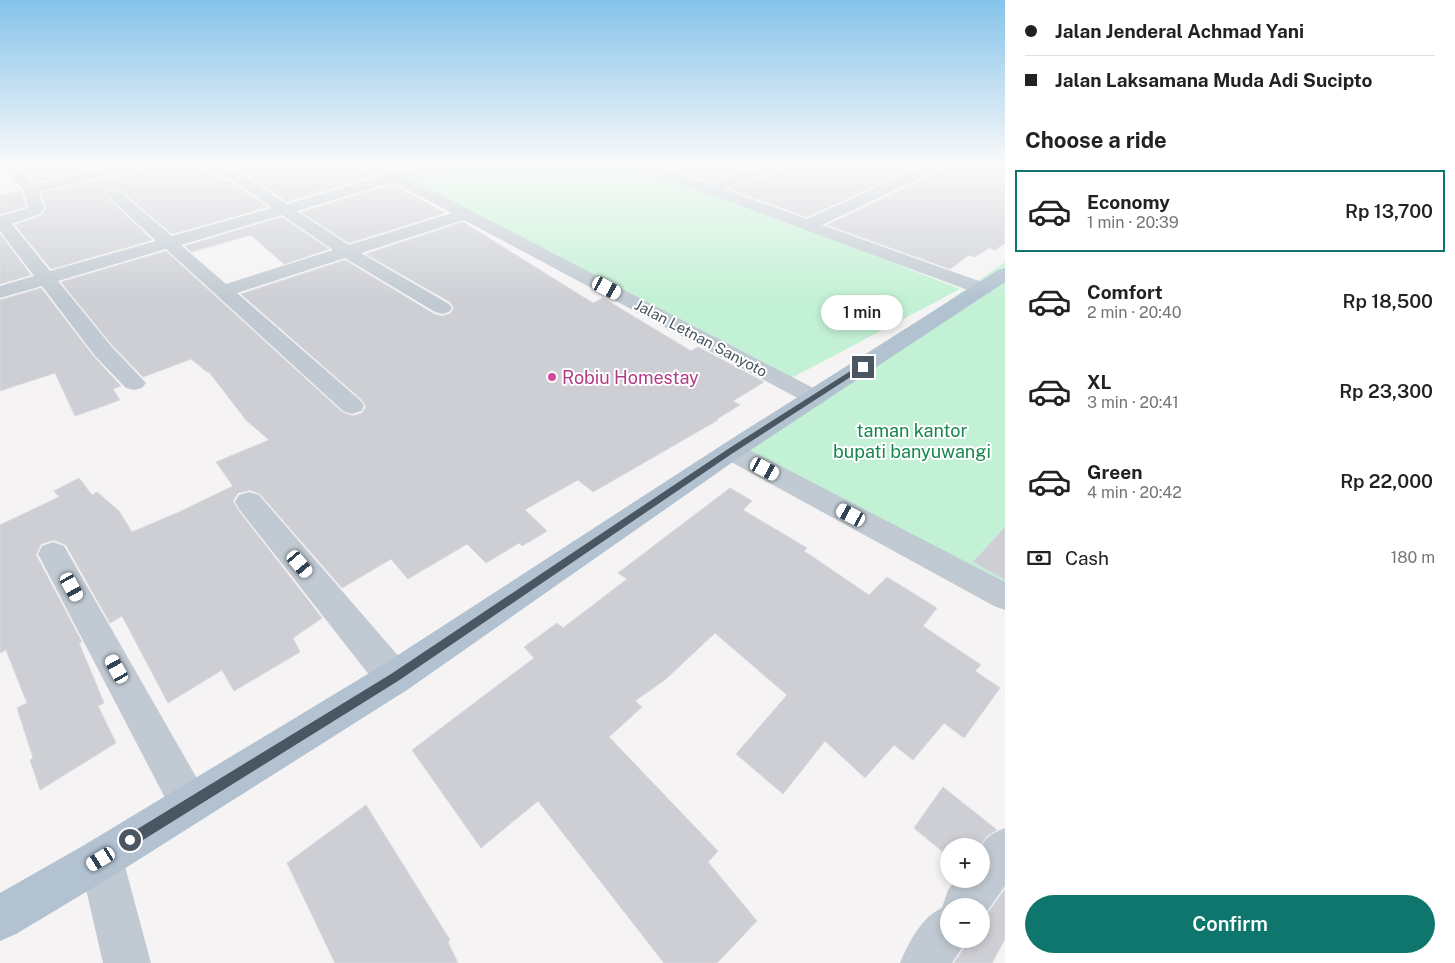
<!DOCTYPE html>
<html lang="en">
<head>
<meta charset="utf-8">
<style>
	:root { --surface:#fff; --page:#f2f2f2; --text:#222; --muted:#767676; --line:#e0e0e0; --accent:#0f766e }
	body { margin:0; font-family:"Public Sans",sans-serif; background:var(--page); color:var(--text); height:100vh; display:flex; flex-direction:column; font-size:19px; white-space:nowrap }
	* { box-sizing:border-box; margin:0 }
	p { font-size:16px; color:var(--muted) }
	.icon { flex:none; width:28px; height:28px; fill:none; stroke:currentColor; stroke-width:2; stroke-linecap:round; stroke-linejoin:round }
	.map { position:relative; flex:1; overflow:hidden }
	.side { display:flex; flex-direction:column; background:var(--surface); width:450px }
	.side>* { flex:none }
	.banner { display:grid; align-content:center; height:110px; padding:0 20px; background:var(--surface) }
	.tools { position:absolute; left:940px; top:838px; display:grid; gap:10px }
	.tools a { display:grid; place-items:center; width:50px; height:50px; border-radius:50%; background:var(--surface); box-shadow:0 2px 8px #0003; font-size:25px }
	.end { position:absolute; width:22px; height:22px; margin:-11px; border:6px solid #4a5661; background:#fff; box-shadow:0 0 0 2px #fff }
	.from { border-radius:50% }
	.bubble { position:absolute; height:35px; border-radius:18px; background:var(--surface); box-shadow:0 2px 8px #0003; font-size:16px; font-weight:600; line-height:35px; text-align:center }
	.car { position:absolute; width:15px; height:30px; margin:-15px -8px; border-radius:6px; box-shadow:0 0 4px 1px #0007; background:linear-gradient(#fff 24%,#345 0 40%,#fff 0 76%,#345 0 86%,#fff 0) }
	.banner b { display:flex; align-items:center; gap:18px; height:48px; font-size:19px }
	.banner b+b { border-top:1px solid var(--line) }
	.banner i { width:12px; height:12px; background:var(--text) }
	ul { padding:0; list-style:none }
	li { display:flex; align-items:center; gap:15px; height:82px; margin:0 10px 8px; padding:0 10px; border:2px solid transparent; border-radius:0px }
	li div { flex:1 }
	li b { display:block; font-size:19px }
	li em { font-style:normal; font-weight:600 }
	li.selected { border-color:var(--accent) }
	li>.icon { width:45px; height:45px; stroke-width:1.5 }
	h2 { padding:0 20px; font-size:22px; line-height:60px }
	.pay { display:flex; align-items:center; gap:12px; height:55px; padding:0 20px; font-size:19px }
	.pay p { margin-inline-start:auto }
	.action { display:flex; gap:10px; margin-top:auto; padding:10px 20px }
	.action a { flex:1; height:58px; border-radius:30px; background:var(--accent); color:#fff; font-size:20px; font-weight:600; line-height:58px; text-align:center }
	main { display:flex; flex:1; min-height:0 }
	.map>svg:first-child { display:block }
</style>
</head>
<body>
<main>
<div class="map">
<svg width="1005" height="963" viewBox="0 0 1005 963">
	<rect width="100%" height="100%" fill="#f5f3f3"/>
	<!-- green -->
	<g fill="#c3f1d5">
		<path d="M434,166H647L960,289L784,382L396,176Z"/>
		<path d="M1005,262V593L731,451Z"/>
	</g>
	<!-- building -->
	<g fill="#cdcfd5" stroke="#d7d9de">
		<path d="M24,166H108L35,182L26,172L29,171Z"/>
		<path d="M142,166H206L209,171L234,184L268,207L172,234L120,190L109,189L105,193V195L152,240L51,269L15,225L42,215L46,207L41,193L138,171Z"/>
		<path d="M228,166H364L368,171L377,175L287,202L246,174Z"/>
		<path d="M666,166H756L710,182Z"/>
		<path d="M782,166H919L807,217L729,189L779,171Z"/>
		<path d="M943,166H1005V243L995,250L989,248L975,257L969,255L950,269L827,225L940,171Z"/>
		<path d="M393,184L445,213L349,243L301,212Z"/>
		<path d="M22,191L26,207L0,214V195Z"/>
		<path d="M282,217L329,249L284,264L251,235L191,252L185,246Z"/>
		<path d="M463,222L593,303L603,298L691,351L698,347L764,382L733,401L740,405L717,419L718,420L593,492L578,480L533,505L525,510L547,531L522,546L519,543L486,563L467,544L408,579L391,559L342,588L260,494L250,490L238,493L233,501L238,510L322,618L293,638L300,652L234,691L222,670L168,703L122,616L110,623L66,545L54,540L41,544L36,555L82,642L79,643L104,703L98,706L116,743L40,790L30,760L33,758L17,708L27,703L6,650L0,653V525L59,497L54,491L79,478L92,495L97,492L119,511L132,532L177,513L233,486L216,462L269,440L246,420L209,372H207L191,359L143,377L112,345L61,282L166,251L342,412L353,416L362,413L366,407L362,400L241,294L345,260L434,314L441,316L450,314L454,308L450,302L366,254Z"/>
		<path d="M0,234L31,275L0,284Z"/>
		<path d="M41,288L94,357L121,386L113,389L120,400L75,416L55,373L0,391V300Z"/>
		<path d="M730,488L752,501L743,510L807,548L804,551L869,595L887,577L937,608L923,626L981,665L975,671L1000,688L964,738L944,723L913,760L894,745L865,778L825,741L783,794L736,754L787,695L715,633L666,679L635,701L642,707L609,737L718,851L708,862L757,921L717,963H664L538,801L481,848L412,750L534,658L524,647L557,623L563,628L627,579L618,573Z"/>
		<path d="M1005,527V580L973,562Z"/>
		<path d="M943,787L997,830L987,836L980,846H949V857L914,828Z"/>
		<path d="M366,805L450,940L448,942L458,963H335L287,863Z"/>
		<path d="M1005,889V939L992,963H954L970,939H981V922Z"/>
	</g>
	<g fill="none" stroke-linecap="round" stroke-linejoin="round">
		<!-- minor -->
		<g fill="#c1cad2" fill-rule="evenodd">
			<path d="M2,166H17L34,184L115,166H140L138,169L39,192L44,208L40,214L12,224L50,271L156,241L109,197L106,194L109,191H119L172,236L272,208L235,182L210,169L208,166H225L245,176L287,204L382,176L369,169L367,166H384L397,172L419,166H440L438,169L408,178L823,393L827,398L823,403L815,405L807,403L464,220L361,253L449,304L452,308L449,312L442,314L435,312L345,258L237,293L361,401L364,406L361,411L352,414L343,411L166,249L58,281L111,346L146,383L142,388L134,390L126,388L95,356L42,286L0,298V286L34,276L0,231V216L28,208L24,190ZM393,182L452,213L349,245L297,211ZM282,215L333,250L226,284L181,245Z"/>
			<path d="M639,166H659L710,184L761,166H780L778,169L724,189L807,219L923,166H941L939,169L822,225L990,285L993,289L990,293L983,295L976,293L641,169Z"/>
			<path d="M731,442L740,445L1005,582V610L994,606L722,457L718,451L722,445Z"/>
			<path d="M249,492L259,495L407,666L412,678L407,690L394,694L381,690L239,509L235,502L239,495Z"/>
			<path d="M53,542L64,546L203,789L209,803L203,817L189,823L175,817L38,554L42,546Z"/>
			<path d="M1005,828V886L981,920V906H949V939H968L952,963H900C908,944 922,916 942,908L948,890L956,879H981C981,849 975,840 1005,828Z"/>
			<path d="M101,837L116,844L123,859L151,963H103L79,859L86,844Z"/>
		</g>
		<!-- major -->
		<path fill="#b3c2d1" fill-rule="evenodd" d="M1005,268V282L740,457L407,690L116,874L16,934L0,941V893L86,844L381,666L722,445L998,270Z"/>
	</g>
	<!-- sky -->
	<linearGradient id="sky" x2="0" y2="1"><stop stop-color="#85c3ea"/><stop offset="0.55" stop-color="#fafafa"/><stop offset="1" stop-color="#fafafa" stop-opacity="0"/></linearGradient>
	<rect width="1005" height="300" fill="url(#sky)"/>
	<!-- route -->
	<path fill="#4a5661" d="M860,365L866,367L733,453L398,681L135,845L130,847L126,845L124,840L126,836L391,674L728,449Z"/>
	<!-- markers -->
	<circle fill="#d1479c" stroke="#fff" stroke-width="2" cx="552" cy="377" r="5"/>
	<g text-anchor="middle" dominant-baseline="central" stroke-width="4" stroke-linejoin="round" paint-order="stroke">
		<!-- far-street labels -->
		<g font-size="15" fill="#4a5661" stroke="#fff">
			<text transform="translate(701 338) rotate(28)">Jalan Letnan Sanyoto</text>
		</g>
		<!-- hotel labels -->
		<g font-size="18" fill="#b23c85" stroke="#fff" text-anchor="start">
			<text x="562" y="377">Robiu Homestay</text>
		</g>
		<!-- park labels -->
		<g font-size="18" fill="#17864f" stroke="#fff">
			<text x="912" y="430">taman kantor<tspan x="912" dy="21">bupati banyuwangi</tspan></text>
		</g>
	</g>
</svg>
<div class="tools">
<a>+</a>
<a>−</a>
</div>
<i class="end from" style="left:130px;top:840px"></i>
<i class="end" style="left:863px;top:367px"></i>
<div class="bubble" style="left:821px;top:295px;width:82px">1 min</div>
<i class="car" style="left:607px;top:288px;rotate:118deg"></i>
<i class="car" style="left:765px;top:469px;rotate:118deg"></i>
<i class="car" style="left:851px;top:515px;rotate:298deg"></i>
<i class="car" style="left:300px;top:564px;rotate:140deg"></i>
<i class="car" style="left:72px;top:587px;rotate:151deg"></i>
<i class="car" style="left:117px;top:669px;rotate:331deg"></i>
<i class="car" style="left:101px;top:859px;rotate:239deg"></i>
</div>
<section class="side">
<div class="banner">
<b><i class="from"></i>Jalan Jenderal Achmad Yani</b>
<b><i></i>Jalan Laksamana Muda Adi Sucipto</b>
</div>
<h2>Choose a ride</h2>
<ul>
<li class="selected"><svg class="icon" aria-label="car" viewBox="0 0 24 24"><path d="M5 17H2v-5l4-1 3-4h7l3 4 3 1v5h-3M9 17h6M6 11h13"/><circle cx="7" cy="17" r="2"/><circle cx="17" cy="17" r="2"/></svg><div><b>Economy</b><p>1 min · 20:39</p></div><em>Rp 13,700</em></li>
<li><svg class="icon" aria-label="car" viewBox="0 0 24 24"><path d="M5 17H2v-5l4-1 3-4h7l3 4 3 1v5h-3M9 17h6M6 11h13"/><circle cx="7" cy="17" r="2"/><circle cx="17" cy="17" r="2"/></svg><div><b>Comfort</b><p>2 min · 20:40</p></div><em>Rp 18,500</em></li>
<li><svg class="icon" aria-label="car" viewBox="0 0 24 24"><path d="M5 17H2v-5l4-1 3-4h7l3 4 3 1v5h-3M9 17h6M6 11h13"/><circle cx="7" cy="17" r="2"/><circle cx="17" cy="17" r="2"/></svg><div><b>XL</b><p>3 min · 20:41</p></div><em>Rp 23,300</em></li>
<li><svg class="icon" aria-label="car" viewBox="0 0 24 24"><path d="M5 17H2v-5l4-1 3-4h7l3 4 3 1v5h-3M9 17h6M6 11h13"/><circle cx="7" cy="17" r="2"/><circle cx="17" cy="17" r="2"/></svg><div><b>Green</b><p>4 min · 20:42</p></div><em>Rp 22,000</em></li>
</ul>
<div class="pay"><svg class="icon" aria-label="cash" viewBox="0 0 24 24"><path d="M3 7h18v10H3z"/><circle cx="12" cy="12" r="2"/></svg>Cash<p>180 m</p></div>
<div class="action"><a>Confirm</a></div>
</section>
</main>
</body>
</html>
